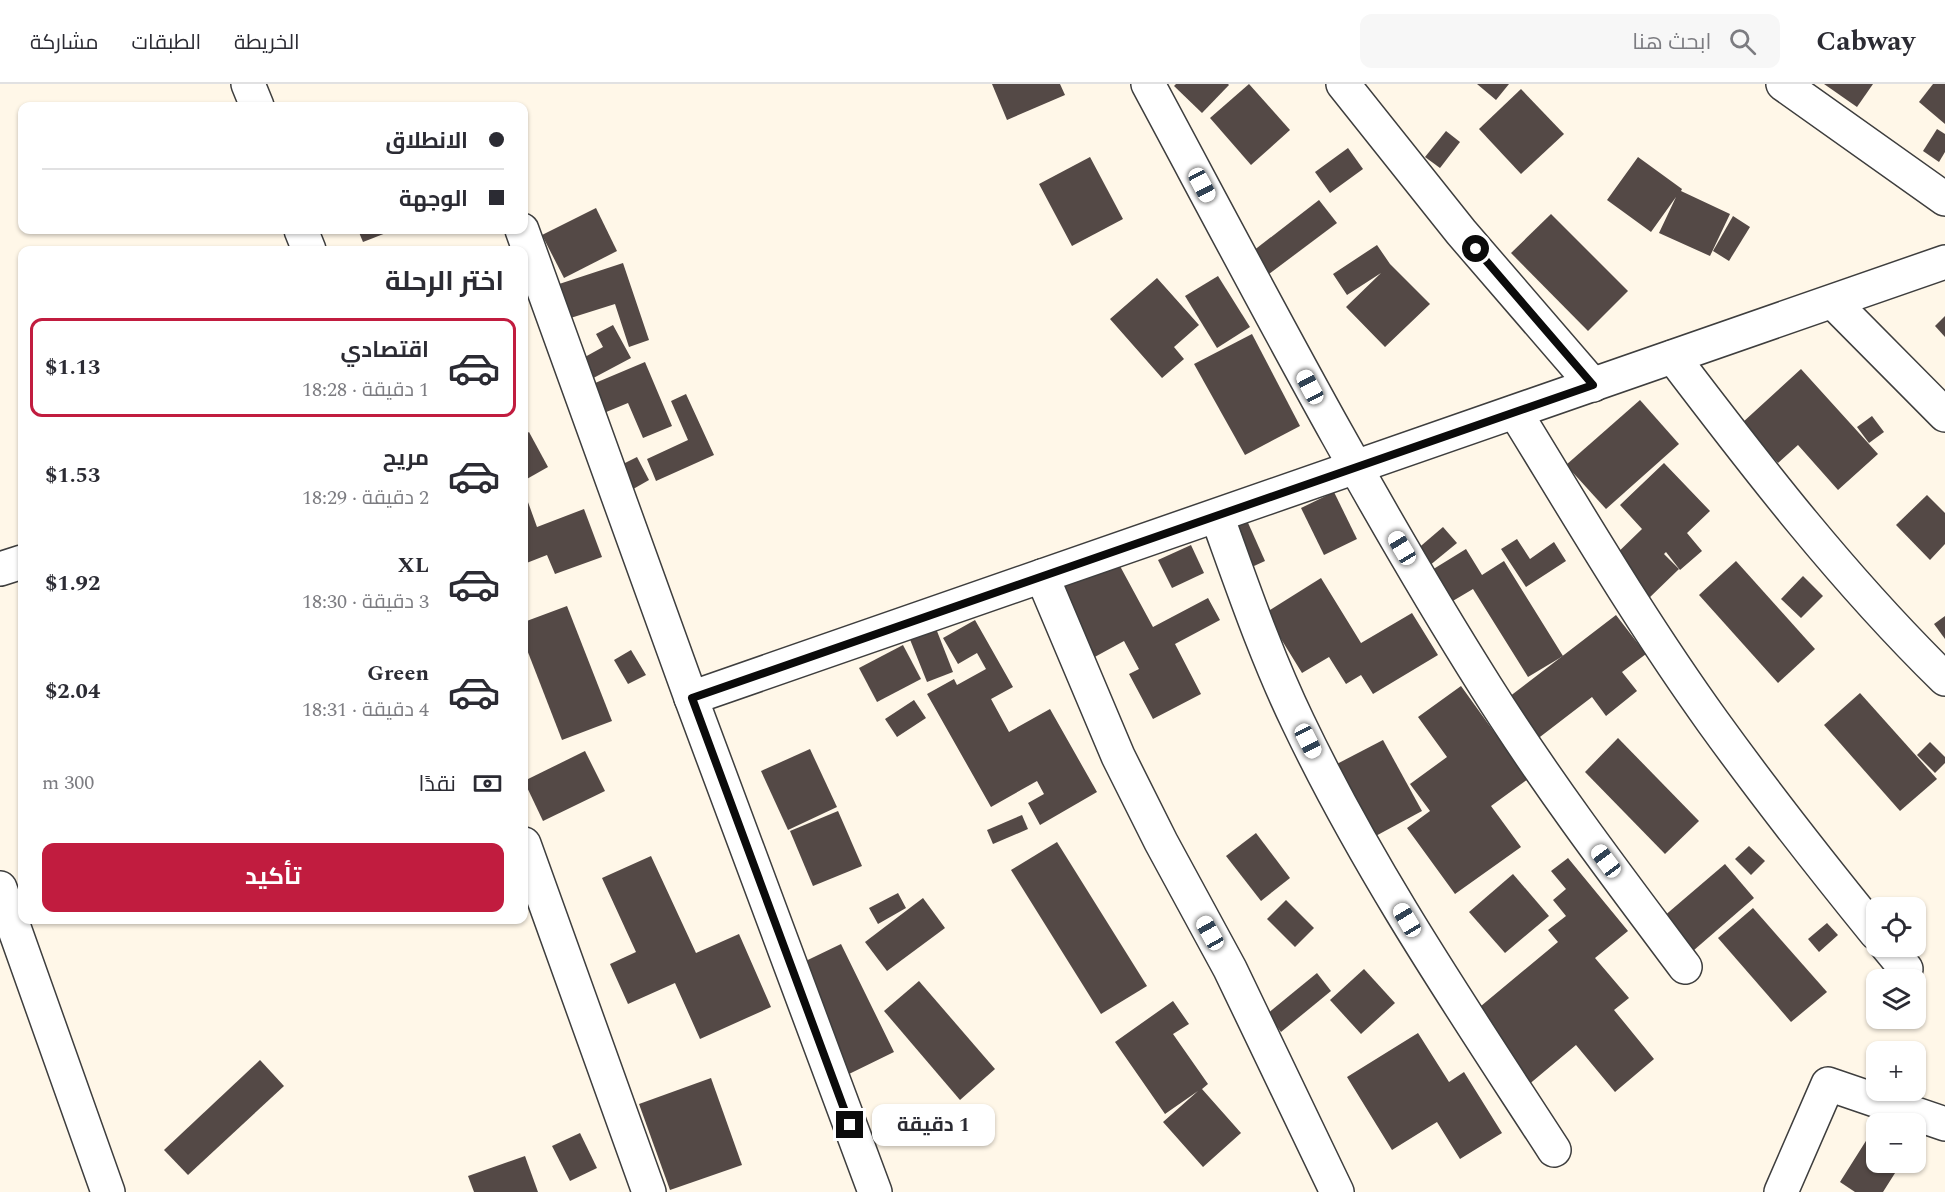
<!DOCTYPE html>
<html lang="ar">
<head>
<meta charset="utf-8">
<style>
	:root { --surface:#fff; --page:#f7f7f7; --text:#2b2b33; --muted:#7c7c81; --line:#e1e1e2; --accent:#c11c3f }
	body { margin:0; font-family:Spectral,Cairo,serif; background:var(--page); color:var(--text); direction:rtl; height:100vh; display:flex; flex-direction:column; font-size:22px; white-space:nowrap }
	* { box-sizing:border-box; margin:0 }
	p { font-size:20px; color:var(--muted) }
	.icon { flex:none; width:33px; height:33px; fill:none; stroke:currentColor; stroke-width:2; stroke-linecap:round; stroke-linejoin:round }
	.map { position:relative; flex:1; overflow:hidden; direction:ltr }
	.drawer { position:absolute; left:18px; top:162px; width:510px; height:678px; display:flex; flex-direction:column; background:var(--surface); border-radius:12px; box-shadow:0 2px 4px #0004; direction:rtl }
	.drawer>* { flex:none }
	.banner { position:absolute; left:18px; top:18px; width:510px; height:132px; border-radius:12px; box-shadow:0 2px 4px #0004; direction:rtl; display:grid; align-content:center; height:132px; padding:0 24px; background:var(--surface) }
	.buttons { position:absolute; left:1866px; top:813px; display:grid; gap:12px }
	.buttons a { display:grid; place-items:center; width:60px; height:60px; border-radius:12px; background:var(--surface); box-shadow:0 2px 4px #0004; font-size:30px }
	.end { position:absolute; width:27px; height:27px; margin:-14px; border:8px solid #0b0b0b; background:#fff; box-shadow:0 0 0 3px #fff }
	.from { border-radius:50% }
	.bubble { position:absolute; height:42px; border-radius:12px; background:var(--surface); box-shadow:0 2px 4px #0004; font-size:20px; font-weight:700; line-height:42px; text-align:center; direction:rtl }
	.car { position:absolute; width:18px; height:36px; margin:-18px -9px; border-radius:8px; box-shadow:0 0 4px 2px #0007; background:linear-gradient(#fff 24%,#345 0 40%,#fff 0 76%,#345 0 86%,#fff 0) }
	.banner b { display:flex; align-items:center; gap:21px; height:57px; font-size:22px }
	.banner b+b { border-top:2px solid var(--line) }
	.banner i { width:15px; height:15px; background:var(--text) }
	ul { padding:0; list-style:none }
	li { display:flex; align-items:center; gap:18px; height:99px; margin:0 12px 9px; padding:0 12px; border:3px solid transparent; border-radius:12px }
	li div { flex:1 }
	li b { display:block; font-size:22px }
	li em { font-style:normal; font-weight:700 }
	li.selected { border-color:var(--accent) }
	li>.icon { width:54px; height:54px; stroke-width:1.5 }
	h2 { padding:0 24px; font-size:27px; line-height:72px }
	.pay { display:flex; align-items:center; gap:15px; height:66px; padding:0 24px; font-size:22px }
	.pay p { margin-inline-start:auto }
	.cta { display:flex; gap:12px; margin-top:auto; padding:12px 24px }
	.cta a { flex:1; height:69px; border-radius:12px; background:var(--accent); color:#fff; font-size:24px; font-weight:700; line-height:69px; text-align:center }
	header { display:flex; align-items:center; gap:36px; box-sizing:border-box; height:84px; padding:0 30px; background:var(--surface); border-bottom:2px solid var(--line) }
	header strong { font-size:28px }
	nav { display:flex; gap:33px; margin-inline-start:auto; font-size:21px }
	.search { width:420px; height:54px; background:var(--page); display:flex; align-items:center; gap:15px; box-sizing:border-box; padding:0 21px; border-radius:12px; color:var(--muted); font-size:22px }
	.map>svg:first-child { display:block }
</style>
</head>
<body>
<header>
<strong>Cabway</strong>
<div class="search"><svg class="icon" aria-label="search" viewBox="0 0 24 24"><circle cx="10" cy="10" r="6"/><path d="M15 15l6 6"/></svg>ابحث هنا</div>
<nav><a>الخريطة</a><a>الطبقات</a><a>مشاركة</a></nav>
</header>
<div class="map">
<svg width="1945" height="1108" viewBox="0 0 1945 1108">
	<rect width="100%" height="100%" fill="#fff7e8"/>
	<!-- building -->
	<g fill="#544946">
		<path d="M992,0H1060L1065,11L1007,36Z"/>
		<path d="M1176,0H1228L1229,1L1202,29L1174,2Z"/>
		<path d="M1249,0L1290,46L1251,81L1210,34Z"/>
		<path d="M1477,0H1509L1496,16Z"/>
		<path d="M1824,0H1873L1857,23Z"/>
		<path d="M1933,0H1945V40L1919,18Z"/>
		<path d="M1521,5L1564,50L1521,90L1479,45Z"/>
		<path d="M1937,45L1945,50V68L1939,78L1923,67Z"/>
		<path d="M1446,47L1460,58L1440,84L1425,73Z"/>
		<path d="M1348,64L1363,85L1330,109L1315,88Z"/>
		<path d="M1090,73L1123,135L1072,162L1039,100Z"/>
		<path d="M1638,73L1682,105L1681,107L1730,130L1710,172L1659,149L1676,113L1651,148L1607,116Z"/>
		<path d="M1319,116L1337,139L1261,196L1244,174Z"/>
		<path d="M596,124L617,167L564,194L542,151Z"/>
		<path d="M1551,130L1628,207L1588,247L1511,169Z"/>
		<path d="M1733,132L1750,143L1729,177L1713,167Z"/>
		<path d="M358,146H385L386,149L363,158Z"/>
		<path d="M1377,161L1390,180L1430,220L1385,263L1346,223L1381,189L1347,211L1333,190Z"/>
		<path d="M623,179L649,256L629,263L615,220L561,237L550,203Z"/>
		<path d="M1218,192L1250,243L1217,264L1185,212Z"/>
		<path d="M1157,194L1199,241L1174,263L1184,275L1162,294L1110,235Z"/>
		<path d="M1945,232V253L1935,242Z"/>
		<path d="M613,241L631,274L584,299L574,279L603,263L596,250Z"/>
		<path d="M1252,250L1300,342L1245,371L1194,280Z"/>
		<path d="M645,278L672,342L643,354L628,319L599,331L588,302Z"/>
		<path d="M1801,285L1878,370L1838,406L1798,361L1778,379L1742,339Z"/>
		<path d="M686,310L714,371L656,397L647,375L688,356L671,317Z"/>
		<path d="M1640,316L1679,360L1606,425L1566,381Z"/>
		<path d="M1872,332L1884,348L1869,359L1857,343Z"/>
		<path d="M529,348L548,383L525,396L524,351Z"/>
		<path d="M637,373L649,396L628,408L615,384Z"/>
		<path d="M1664,379L1710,427L1687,449L1702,467L1680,486L1666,468L1664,470L1679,485L1646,517L1609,477L1642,445L1620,421Z"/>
		<path d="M524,407L537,443L584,425L602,473L555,490L547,471L524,480Z"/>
		<path d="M1334,408L1357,455L1324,471L1301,424Z"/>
		<path d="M1927,411L1945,429V460L1930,476L1896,441Z"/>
		<path d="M1245,432L1265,477L1243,487L1223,440Z"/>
		<path d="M1443,443L1457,459L1429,482L1415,467Z"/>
		<path d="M1517,455L1530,475L1554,458L1566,477L1526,503L1501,465Z"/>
		<path d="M1191,461L1204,489L1172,504L1158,476Z"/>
		<path d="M1466,465L1482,491L1504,477L1563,572L1528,593L1473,505L1446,521L1427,489Z"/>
		<path d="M1114,471L1153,543L1208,514L1220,536L1175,560L1201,610L1153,635L1129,590L1139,585L1124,557L1091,575L1052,503Z"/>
		<path d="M1736,477L1815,565L1778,599L1699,511Z"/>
		<path d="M1803,492L1823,512L1801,534L1781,515Z"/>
		<path d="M1321,494L1361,559L1412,529L1438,571L1373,610L1361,591L1346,600L1329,573L1302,589L1265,529Z"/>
		<path d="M567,522L612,637L562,656L524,558V538Z"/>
		<path d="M1616,531L1646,570L1622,588L1637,607L1606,632L1592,613L1536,656L1505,616Z"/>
		<path d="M1945,532V555L1934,540Z"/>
		<path d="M975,536L1013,603L991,615L1009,648L1050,625L1097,708L1040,741L1028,719L1044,710L1037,697L991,723L927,610L954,595L957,601L986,585L977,569L958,580L943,554Z"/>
		<path d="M935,542L953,588L927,598L909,553Z"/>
		<path d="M903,561L921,595L877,618L859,584Z"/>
		<path d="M631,566L646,591L628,600L614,576Z"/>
		<path d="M1461,602L1528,695L1491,722L1521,763L1455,810L1407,744L1430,727L1410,700L1447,673L1418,633Z"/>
		<path d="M1860,609L1937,695L1900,727L1824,641Z"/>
		<path d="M914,616L926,634L897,653L885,635Z"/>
		<path d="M1618,654L1699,737L1665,770L1585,688Z"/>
		<path d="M1383,656L1422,727L1372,754L1333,682Z"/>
		<path d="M1930,658L1945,673V679L1935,689L1917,671Z"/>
		<path d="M810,665L837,723L788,746L761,687Z"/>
		<path d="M585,667L605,707L543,737L524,697Z"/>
		<path d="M838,727L862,782L813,802L790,747Z"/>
		<path d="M1022,731L1028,745L993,760L987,746Z"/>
		<path d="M1256,749L1290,794L1261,817L1226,772Z"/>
		<path d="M1057,758L1147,902L1101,930L1011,786Z"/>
		<path d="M1749,762L1765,777L1751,791L1735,775Z"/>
		<path d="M651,772L696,869L739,850L771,923L700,955L675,899L628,920L610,880L636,868L602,794Z"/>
		<path d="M1568,774L1628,847L1595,874L1629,914L1614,926L1654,975L1615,1008L1576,961L1527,1002L1469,932L1558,858L1548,846L1566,832L1553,816L1566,805L1551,787Z"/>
		<path d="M1725,780L1754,814L1686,873L1656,839Z"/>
		<path d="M1513,790L1549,832L1505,869L1469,828Z"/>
		<path d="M898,809L906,824L878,840L869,824Z"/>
		<path d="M923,814L945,844L887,887L865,858Z"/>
		<path d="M1286,816L1314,844L1295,863L1267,835Z"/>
		<path d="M1753,824L1827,908L1791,938L1718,854Z"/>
		<path d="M1827,839L1838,851L1819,868L1808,855Z"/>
		<path d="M841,860L894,968L849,990L834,959L787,886Z"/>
		<path d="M1364,885L1395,919L1361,950L1330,916Z"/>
		<path d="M1317,889L1331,907L1281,948L1267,930Z"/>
		<path d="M919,897L995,985L960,1016L884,927Z"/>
		<path d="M1173,917L1189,940L1173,950L1208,1000L1202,1005L1241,1049L1203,1083L1163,1038L1198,1007L1165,1030L1115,958Z"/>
		<path d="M1418,949L1449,998L1464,988L1502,1049L1460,1075L1437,1038L1392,1066L1347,993Z"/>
		<path d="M260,976L284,1002L188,1091L164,1066Z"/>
		<path d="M711,994L742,1081L670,1106L639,1020Z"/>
		<path d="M1876,1041V1078H1902L1883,1108H1855L1840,1098Z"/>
		<path d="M580,1049L597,1084L570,1097L552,1062Z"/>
		<path d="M525,1072L538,1108H474L468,1092Z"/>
	</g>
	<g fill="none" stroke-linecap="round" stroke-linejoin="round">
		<!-- minor casing -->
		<g stroke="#3e3e3e" stroke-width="36">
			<g id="minor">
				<path d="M248,0L257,22"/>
				<path d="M1148,0C1257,203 1363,408 1486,603C1547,700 1616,791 1685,883"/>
				<path d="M1343,0L1461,148L1593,301"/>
				<path d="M1783,0L1945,115"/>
				<path d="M301,146L309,166"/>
				<path d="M522,146L691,614L875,1108"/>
				<path d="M1833,218L1945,331"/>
				<path d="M1673,273C1759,386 1843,495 1945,595"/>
				<path d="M1515,328C1579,432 1641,538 1713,638C1765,710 1820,780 1876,849"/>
				<path d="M1217,432C1242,501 1266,572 1298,638C1370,789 1464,927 1554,1066"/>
				<path d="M0,485L22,478"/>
				<path d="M1042,492L1118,672L1161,758L1230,885L1337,1108"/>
				<path d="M691,614L1945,178"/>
				<path d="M524,760L649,1108"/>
				<path d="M0,804L108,1108"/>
				<path d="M1887,862L1906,885"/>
				<path d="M1781,1108L1828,1000L1945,1040"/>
			</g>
		</g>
		<!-- minor -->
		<use href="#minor" stroke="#fff" stroke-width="33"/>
	</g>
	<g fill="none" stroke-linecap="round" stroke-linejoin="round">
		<!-- route -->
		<path stroke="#0b0b0b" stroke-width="8" d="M850,1041L692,614L1593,301L1476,165"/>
	</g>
</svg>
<div class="buttons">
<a><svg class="icon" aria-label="locate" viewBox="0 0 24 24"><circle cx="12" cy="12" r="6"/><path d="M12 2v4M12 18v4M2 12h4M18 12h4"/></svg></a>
<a><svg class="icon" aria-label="layers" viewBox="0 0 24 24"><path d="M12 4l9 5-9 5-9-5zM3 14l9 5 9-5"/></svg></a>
<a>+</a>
<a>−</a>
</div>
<i class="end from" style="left:1476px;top:165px"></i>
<i class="end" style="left:850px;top:1041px"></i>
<div class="bubble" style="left:872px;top:1020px;width:123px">1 دقيقة</div>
<i class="car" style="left:1202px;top:101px;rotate:152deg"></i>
<i class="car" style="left:1310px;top:303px;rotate:332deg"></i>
<i class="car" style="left:1402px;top:464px;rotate:329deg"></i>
<i class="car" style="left:1308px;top:657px;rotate:153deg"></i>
<i class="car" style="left:1606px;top:777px;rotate:323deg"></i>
<i class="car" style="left:1407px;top:836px;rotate:329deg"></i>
<i class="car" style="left:1210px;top:849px;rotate:331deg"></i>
<div class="banner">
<b><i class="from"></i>الانطلاق</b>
<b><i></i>الوجهة</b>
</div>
<section class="drawer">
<h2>اختر الرحلة</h2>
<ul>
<li class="selected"><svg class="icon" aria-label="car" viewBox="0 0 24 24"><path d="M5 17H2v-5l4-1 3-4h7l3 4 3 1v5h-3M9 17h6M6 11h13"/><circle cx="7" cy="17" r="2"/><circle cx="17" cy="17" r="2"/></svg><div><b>اقتصادي</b><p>1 دقيقة · 18:28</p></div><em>$1.13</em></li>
<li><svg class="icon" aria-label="car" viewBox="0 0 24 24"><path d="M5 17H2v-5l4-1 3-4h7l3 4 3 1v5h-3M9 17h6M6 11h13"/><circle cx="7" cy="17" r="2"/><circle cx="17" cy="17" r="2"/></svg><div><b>مريح</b><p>2 دقيقة · 18:29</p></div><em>$1.53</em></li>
<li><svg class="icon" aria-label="car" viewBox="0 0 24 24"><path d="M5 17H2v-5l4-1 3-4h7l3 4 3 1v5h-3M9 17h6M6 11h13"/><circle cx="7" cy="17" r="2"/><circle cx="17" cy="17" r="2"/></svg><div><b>XL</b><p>3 دقيقة · 18:30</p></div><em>$1.92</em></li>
<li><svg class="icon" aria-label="car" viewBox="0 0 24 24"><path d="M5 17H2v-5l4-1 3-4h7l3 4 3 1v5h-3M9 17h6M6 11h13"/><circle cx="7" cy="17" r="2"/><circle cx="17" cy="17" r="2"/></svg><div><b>Green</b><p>4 دقيقة · 18:31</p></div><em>$2.04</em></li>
</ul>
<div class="pay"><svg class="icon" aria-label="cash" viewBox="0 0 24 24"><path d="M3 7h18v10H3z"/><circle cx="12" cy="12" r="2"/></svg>نقدًا<p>300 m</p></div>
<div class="cta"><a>تأكيد</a></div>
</section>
</div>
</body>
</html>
